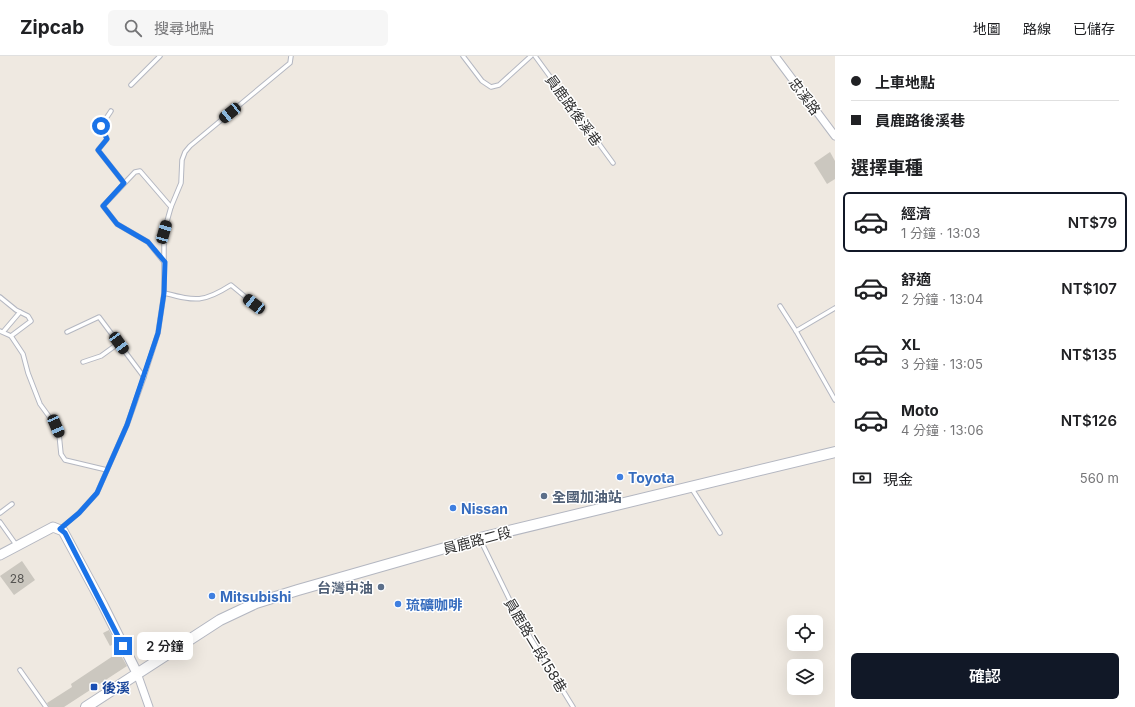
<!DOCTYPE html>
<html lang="zh-TW">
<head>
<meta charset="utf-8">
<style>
	:root { --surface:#fff; --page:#f6f6f6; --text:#202124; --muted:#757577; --line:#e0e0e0; --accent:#111827 }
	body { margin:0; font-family:Inter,"Noto Sans TC",sans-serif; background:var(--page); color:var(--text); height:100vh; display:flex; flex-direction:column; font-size:15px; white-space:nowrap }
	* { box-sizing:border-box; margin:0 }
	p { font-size:13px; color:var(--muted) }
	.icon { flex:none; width:22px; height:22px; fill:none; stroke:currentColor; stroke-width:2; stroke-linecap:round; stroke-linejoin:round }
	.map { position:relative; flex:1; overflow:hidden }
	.panel { display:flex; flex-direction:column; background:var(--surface); width:300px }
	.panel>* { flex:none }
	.top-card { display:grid; align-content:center; height:88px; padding:0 16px; background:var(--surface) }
	.fabs { position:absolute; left:787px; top:559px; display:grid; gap:8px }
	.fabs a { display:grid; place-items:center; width:36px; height:36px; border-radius:6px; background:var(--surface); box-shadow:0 4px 16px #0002; font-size:20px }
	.end { position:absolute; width:18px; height:18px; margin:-9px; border:5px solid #1a73e8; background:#fff; box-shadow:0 0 0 2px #fff }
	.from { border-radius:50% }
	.bubble { position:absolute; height:28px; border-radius:6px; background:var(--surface); box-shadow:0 4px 16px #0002; font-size:13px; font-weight:600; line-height:28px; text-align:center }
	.car { position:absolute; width:12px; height:24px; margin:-12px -6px; border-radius:5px; box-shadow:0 0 3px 1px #0007; background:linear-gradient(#222 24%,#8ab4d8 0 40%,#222 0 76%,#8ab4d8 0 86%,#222 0) }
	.top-card b { display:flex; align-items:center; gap:14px; height:38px; font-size:15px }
	.top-card b+b { border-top:1px solid var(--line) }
	.top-card i { width:10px; height:10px; background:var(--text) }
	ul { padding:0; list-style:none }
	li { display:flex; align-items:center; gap:12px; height:60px; margin:0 8px 6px; padding:0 8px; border:2px solid transparent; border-radius:6px }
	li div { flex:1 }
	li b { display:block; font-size:15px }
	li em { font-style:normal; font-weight:600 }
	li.current { border-color:var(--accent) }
	li>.icon { width:36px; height:36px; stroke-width:1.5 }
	h2 { padding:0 16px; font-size:18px; line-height:48px }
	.pay { display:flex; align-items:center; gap:10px; height:44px; padding:0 16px; font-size:15px }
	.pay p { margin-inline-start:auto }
	.primary-button { display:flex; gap:8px; margin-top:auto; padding:8px 16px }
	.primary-button a { flex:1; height:46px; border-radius:6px; background:var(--accent); color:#fff; font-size:16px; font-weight:600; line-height:46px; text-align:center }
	header { display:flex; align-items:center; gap:24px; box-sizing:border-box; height:56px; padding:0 20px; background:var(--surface); border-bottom:1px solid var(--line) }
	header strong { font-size:19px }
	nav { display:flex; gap:22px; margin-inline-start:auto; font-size:14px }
	.search { width:280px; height:36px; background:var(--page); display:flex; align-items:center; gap:10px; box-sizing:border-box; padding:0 14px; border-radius:6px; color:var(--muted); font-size:15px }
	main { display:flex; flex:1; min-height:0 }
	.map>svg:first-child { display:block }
</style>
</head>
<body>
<header>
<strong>Zipcab</strong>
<div class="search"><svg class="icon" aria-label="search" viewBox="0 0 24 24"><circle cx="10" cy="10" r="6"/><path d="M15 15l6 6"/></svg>搜尋地點</div>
<nav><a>地圖</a><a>路線</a><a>已儲存</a></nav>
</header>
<main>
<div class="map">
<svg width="835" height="651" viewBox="0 0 835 651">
	<rect width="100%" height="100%" fill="#efe9e1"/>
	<!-- building -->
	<g fill="#cbc7bf">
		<path d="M830,96L835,105V123L827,128L814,107Z"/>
		<path d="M22,505L35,524L14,539L0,520Z"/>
		<path d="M109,574L115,587L110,590L103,577Z"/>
		<path d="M119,596L127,610L64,651H49L47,647L72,631L71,628Z"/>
	</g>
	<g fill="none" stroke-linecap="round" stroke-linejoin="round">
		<!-- service casing -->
		<g stroke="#b4b7c1" stroke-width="5.5">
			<g id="service">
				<path d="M463,0L482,25L491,31L499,29L531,0"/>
				<path d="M535,0L613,107"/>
				<path d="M131,29L160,0"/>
				<path d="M111,55L101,70L107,83L98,94L124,127"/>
				<path d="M164,206L148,186L117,168L103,150L135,116L140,115L171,151"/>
				<path d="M164,237C196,245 203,247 231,229L254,248"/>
				<path d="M0,241L16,254L28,260L31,265L11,280L23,298L28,317L40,348L56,370L59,378L61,398L65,404L107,414"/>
				<path d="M780,250L796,275L835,344"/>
				<path d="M0,275L11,280"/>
				<path d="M796,275L835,252"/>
				<path d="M3,276L20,256"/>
				<path d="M67,276L99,261L144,321"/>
				<path d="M83,306L101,300L119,287"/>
				<path d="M692,433L720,477"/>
				<path d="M0,457L12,448"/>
				<path d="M0,466L17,490"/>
				<path d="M61,472L79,457L97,437L127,369L144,321L158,277L164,237V176L171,151L181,127L182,104L185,96L190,90L290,7L291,0"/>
				<path d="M480,483L520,565L573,651"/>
				<path d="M20,614L46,651"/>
			</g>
		</g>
		<!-- minor casing -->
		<g stroke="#b4b7c1" stroke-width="9">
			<g id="minor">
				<path d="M775,0L835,80"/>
				<path d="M137,617L149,651"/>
			</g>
		</g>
		<!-- tertiary casing -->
		<g stroke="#b4b7c1" stroke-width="11">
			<path id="tertiary" d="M0,499L53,471L63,475L103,549L137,617"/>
		</g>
		<!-- secondary casing -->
		<g stroke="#b4b7c1" stroke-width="12">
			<path id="secondary" d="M86,651L220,564L256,547L298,534L480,482L835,396"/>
		</g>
		<!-- service -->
		<use href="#service" stroke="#fff" stroke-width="3.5"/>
		<!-- minor -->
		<use href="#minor" stroke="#fff" stroke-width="7"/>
		<!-- tertiary -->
		<use href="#tertiary" stroke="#fff" stroke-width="9"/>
		<!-- secondary -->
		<use href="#secondary" stroke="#fff" stroke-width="10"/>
	</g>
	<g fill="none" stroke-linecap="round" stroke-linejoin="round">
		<!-- route -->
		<path stroke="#1a73e8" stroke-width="5" d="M101,70L107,83L98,94L124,127L103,150L117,168L148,186L165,206L164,237L158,277L127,369L97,437L79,457L60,473L65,477L123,590"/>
	</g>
	<!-- markers -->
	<g fill="#3f7fe0" stroke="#fff" stroke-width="1.5">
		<circle cx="620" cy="421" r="4"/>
		<circle cx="453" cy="452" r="4"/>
		<circle cx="212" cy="540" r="4"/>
		<circle cx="398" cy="548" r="4"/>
	</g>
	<g fill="#5c6f8a" stroke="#fff" stroke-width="1.5">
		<circle cx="544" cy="440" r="4"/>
		<circle cx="381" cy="531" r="4"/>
	</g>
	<rect fill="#1a4fb4" stroke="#fff" stroke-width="1.5" x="90" y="627" width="8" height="8" rx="2"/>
	<g text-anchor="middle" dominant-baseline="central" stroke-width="3" stroke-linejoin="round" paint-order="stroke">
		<!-- number labels -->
		<g font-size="12" fill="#555452">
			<text x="17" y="522">28</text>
		</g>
		<!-- street labels -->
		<g font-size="14" fill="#2e2e2e" stroke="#fff">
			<text transform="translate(805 40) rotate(53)">忠溪路</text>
			<text transform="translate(574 54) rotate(54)">員鹿路後溪巷</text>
			<text transform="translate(477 484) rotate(-15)">員鹿路二段</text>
			<text transform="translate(536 589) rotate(59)">員鹿路二段158巷</text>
		</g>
		<!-- shop labels -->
		<g font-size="14" font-weight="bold" fill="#366cbe" stroke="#fff" text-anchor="start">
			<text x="628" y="421">Toyota</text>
			<text x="461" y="452">Nissan</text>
			<text x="220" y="540">Mitsubishi</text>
			<text x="406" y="548">琉礦咖啡</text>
		</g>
		<!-- service labels -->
		<g font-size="14" font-weight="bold" fill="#4e5e75" stroke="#fff" text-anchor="start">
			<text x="552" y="440">全國加油站</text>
			<text x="373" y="531" text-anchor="end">台灣中油</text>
		</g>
		<!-- transit labels -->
		<g font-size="14" font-weight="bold" fill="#164399" stroke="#fff" text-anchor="start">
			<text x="102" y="631">後溪</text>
		</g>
	</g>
</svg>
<div class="fabs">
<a><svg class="icon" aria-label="locate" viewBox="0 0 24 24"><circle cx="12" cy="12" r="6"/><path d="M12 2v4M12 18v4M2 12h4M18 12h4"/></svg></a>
<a><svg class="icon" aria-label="layers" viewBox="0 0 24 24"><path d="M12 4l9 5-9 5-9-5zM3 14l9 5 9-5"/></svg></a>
</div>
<i class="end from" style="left:101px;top:70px"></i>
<i class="end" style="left:123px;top:590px"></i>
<div class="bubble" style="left:137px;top:576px;width:56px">2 分鐘</div>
<i class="car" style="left:230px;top:57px;rotate:231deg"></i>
<i class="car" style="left:164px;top:176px;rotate:16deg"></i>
<i class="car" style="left:254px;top:248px;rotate:308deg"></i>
<i class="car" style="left:119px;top:287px;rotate:144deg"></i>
<i class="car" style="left:56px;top:370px;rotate:157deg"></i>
</div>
<section class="panel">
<div class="top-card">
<b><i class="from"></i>上車地點</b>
<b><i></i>員鹿路後溪巷</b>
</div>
<h2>選擇車種</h2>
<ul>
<li class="current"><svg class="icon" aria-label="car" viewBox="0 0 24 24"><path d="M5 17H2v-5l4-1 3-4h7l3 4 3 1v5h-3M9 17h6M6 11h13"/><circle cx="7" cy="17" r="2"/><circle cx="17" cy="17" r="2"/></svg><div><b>經濟</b><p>1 分鐘 · 13:03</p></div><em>NT$79</em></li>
<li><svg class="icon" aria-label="car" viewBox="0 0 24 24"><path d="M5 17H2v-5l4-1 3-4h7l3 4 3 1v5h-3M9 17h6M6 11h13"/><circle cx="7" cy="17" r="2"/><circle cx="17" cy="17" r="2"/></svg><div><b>舒適</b><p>2 分鐘 · 13:04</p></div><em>NT$107</em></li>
<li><svg class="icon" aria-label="car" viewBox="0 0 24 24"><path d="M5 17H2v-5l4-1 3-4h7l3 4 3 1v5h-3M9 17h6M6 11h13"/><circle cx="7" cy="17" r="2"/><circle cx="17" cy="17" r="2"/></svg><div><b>XL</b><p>3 分鐘 · 13:05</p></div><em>NT$135</em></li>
<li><svg class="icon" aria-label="car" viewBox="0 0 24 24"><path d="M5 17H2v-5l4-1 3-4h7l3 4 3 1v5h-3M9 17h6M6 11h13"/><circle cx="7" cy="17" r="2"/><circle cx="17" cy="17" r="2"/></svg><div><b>Moto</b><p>4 分鐘 · 13:06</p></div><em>NT$126</em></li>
</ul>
<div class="pay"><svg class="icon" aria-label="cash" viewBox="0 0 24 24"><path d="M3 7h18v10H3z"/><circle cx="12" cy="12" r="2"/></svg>現金<p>560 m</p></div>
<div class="primary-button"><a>確認</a></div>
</section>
</main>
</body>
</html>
